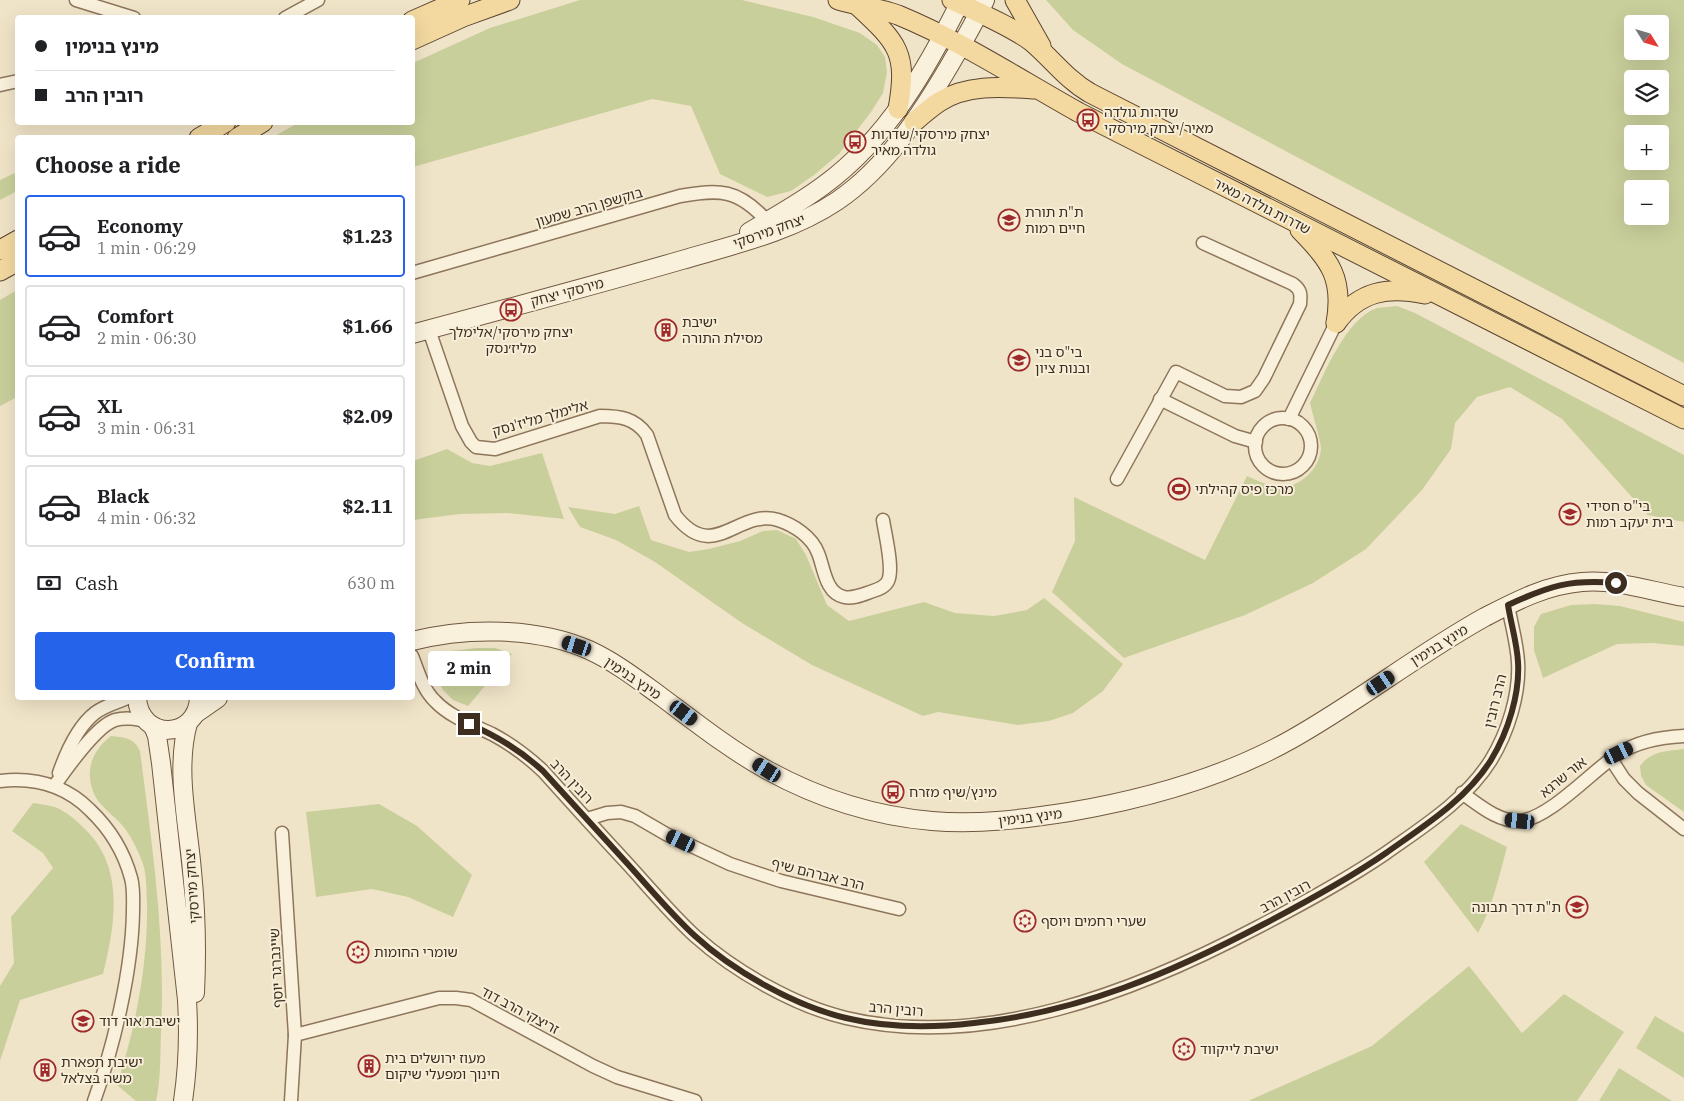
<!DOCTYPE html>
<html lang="en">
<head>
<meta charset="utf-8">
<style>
	:root { --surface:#fff; --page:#f6f6f6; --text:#202124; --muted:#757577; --line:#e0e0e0; --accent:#2563eb }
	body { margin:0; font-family:"IBM Plex Serif","Noto Sans Hebrew",serif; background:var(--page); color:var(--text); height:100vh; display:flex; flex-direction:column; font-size:19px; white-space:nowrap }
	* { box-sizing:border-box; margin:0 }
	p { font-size:16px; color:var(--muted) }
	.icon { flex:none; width:28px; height:28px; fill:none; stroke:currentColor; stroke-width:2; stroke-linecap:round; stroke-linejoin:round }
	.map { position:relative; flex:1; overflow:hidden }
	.sheet { position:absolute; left:15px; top:135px; width:400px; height:565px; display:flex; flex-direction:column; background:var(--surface); border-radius:5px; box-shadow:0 5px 20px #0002 }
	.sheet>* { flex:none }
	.hud { position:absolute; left:15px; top:15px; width:400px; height:110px; border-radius:5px; box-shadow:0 5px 20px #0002; display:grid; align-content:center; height:110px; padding:0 20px; background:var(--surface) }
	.needle { width:32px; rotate:127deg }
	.buttons { position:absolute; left:1624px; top:15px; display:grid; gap:10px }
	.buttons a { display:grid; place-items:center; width:45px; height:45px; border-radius:5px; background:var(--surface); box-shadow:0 5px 20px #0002; font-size:25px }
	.end { position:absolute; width:22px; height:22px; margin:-11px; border:6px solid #3d2e20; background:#fff; box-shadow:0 0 0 2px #fff }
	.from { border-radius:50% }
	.bubble { position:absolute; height:35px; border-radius:5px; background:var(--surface); box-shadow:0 5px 20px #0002; font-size:16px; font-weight:800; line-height:35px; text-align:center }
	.car { position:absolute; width:15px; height:30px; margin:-15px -8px; border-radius:6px; box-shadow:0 0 4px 1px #0007; background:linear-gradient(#222 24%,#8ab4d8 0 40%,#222 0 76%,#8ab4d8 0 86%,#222 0) }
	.hud b { display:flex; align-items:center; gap:18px; height:48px; font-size:19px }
	.hud b+b { border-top:1px solid var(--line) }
	.hud i { width:12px; height:12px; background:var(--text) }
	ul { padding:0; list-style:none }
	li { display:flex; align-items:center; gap:15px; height:82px; margin:0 10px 8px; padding:0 10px; border:2px solid var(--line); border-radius:5px }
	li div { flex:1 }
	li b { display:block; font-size:19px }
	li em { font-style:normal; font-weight:800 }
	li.on { border-color:var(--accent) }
	li>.icon { width:45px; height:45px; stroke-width:1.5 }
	h2 { padding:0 20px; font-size:22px; line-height:60px }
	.pay { display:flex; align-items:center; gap:12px; height:55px; padding:0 20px; font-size:19px }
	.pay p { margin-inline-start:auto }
	.cta { display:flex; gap:10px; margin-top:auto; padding:10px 20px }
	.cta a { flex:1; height:58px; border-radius:5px; background:var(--accent); color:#fff; font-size:20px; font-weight:800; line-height:58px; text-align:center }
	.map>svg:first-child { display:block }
</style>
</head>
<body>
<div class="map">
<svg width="1684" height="1101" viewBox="0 0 1684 1101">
	<rect width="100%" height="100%" fill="#f0e4c8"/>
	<!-- green -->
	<g fill="#c9cf9b" fill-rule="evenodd">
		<path d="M580,0H742L813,17L860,33L877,45L885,57L887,72L883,93L871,112L839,154L814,175L791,191L767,197L720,174L691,106L652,99L413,167L412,138L273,137L298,123L412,122L413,63L490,28Z"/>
		<path d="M1046,0H1684V363L1122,64L1073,30ZM1632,24H1660V51H1632ZM1632,79H1660V106H1632ZM1632,134H1660V161H1632ZM1632,189H1660V216H1632Z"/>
		<path d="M17,172V191L0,200V180Z"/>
		<path d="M17,290V397L0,406V300Z"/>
		<path d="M1397,306L1415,313L1684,455V522L1648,515L1562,419L1510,387L1477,397L1455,423L1451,449L1422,490L1366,549L1313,583L1245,615L1124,658L1052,592L1075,541L1074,497L1205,560L1247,476C1271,487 1288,495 1310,473C1316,467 1320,458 1321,449C1321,442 1312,412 1310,403C1324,375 1345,319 1377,308C1383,307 1391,307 1397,306Z"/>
		<path d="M447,449L472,463L490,466L542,453L564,519L508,513L460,514L413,520V461Z"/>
		<path d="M639,506L651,540L689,552L709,549L740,541L763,531L777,530L796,539L806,555L827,605L849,621L924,602L955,613L994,616L1027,610L1044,598L1123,664L1103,691L1073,713L1049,721L1018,725L938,712L923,716L812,665L742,623L655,562L616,540L580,527L568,507L615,514Z"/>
		<path d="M1595,604L1620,606L1684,622V646L1652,643L1617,644L1543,678L1534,650V627L1541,614L1571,605Z"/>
		<path d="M477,648H495L512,654L468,706L453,700L443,690L432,670L434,660L442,652Z"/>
		<path d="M111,736C123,737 135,738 140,751C152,845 166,938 161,1033C160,1055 161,1079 156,1101H136L117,1085C136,1026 148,964 147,902C146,889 147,876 143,864C139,853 133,840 126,830C118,818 102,809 95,796C84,773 91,751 111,736Z"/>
		<path d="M1684,749V812L1646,785L1641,776L1640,766C1651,751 1667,751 1684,749Z"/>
		<path d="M33,803C40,804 48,805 55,807C67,812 77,821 86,830C125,869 115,925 103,974L20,1000L0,1061V986L14,963L11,917L53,868L43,853L12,831Z"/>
		<path d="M379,804L417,826L472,875L453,917L408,897L372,889L316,897L306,812Z"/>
		<path d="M1461,824L1507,847C1499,876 1493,906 1478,933L1424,862Z"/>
		<path d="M1469,966L1522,1033L1564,994L1624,1032L1577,1101H1248L1372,1046Z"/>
		<path d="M1655,1016L1684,1033V1078L1636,1048Z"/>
		<path d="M1619,1068L1672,1101H1599Z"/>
	</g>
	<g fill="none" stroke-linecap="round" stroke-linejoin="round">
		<!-- street casing -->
		<g stroke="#8d765c" stroke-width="15">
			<g id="street">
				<path d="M76,0L134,18"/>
				<path d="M285,18L318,0"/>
				<path d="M0,85L18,81"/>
				<path d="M412,273L680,196C720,189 738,189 767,221"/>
				<path d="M429,330L462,426L471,442L476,447L495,449L600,416C620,416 635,418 647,435L675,515C714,565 737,508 778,520C794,525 812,537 818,553C824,567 825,593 844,597C854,599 864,594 873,591C879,589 885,587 888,581C894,569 885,534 883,520"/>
				<path d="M1160,399L1235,436L1256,442"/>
				<circle cx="1283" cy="446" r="28"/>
				<path d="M1289,419L1336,323"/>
				<path d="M1117,479L1176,372L1225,396L1241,397L1255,391L1264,378L1300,304C1301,294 1301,290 1293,284L1203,243"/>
				<path d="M412,656C418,671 423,690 435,701C450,717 473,725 492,734C511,744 527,756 543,771C570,801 597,831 625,861C648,886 670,913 695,936C734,971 795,1006 846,1018C985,1051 1137,991 1258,927C1302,904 1345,881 1386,853C1424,826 1466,800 1491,760C1508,732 1520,694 1518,662C1517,643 1511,623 1508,605"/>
				<path d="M1611,759L1624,779L1638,793L1684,829"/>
				<path d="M59,773C66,753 77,727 95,713C104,706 116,703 127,698"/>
				<path d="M0,781C35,777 65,785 90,810C109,828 124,852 131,878C134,888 133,900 133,912C132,970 114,1046 94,1101"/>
				<path d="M55,785C67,768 96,726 115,720C126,717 136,719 146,721"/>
				<path d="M1462,793C1479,805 1498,822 1520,821C1550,818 1592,771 1618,754C1638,741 1661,737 1684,736"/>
				<path d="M587,819L607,813L621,812L635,816L666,834L730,864L781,881L899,909"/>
				<path d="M282,833L295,1035L291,1101"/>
				<path d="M295,1035L439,998H456L471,1000L593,1066L617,1077L695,1101"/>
			</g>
		</g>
		<!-- secondary casing -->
		<g stroke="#6f573f" stroke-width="20">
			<g id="secondary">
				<path d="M749,232C774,217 800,203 824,185C887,139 927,69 961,0"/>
				<path d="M412,334C502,310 592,286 682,260C733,245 791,232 837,201C887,167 921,114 951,63C963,42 975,22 985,0"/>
				<path d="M412,641C467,627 537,627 589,650C615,662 637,679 659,695C694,721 729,749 767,770C818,798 874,816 932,821C978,825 1024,819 1069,812C1146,799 1223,778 1292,739C1358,702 1418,654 1485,617C1516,601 1546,585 1582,582C1616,579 1650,591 1684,597"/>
				<path d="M137,698C140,741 197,740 199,698"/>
				<path d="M195,714L218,698"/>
				<path d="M188,723C175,770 188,822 192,871C196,911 197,952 195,993"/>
				<path d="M153,726L157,736L161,763L187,1000C189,1034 188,1067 183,1101"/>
			</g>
		</g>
		<!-- primary casing -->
		<g stroke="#5b4430" stroke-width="21">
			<g id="primary">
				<path d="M838,0C858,6 879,8 898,15C961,41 1019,79 1078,112L1684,419"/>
				<path d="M952,0C977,12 1011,26 1032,42C1052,59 1067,80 1090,93L1684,396"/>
				<path d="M1015,0L1041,46"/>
				<path d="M858,6C898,43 908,53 898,109"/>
				<path d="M412,21L460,0"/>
				<path d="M412,40L463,17L510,0"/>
				<path d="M914,122C922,115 930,108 939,102C967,84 1002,87 1034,89"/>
				<path d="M199,138L226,122"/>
				<path d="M237,138L263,122"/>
				<path d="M1300,230C1330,261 1344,278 1336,323"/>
				<path d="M0,250L18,240"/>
				<path d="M0,271L18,261"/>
				<path d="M1336,323C1359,291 1388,286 1425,294"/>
			</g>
		</g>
		<!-- street -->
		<use href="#street" stroke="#faf1dc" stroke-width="12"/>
		<!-- secondary -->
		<use href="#secondary" stroke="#faf1dc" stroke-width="18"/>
		<!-- primary -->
		<use href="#primary" stroke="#f3d9a0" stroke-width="19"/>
	</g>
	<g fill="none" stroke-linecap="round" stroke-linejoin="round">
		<!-- route -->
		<path stroke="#3d2e20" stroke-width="6" d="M469,724C497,736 520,750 543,771C570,801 598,831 625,861C648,886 670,913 695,936C733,971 795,1006 846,1018C888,1028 932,1028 974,1023C1080,1012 1171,973 1264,924C1306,902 1347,880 1386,853C1424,826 1466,800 1491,760C1508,732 1520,694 1518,662C1517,643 1511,624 1508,605C1549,586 1570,579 1616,583"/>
	</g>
	<!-- icons -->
	<defs>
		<g id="bus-ring" transform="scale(1.125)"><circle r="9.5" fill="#f7eed8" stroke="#9e2a2b" stroke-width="1.5"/><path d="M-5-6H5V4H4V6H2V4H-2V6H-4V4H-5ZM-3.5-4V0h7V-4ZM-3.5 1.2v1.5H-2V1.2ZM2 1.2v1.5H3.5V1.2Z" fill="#9e2a2b"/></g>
		<g id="school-ring" transform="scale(1.125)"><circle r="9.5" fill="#f7eed8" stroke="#9e2a2b" stroke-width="1.5"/><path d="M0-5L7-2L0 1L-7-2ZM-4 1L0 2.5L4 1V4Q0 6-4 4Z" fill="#9e2a2b"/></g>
		<g id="building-ring" transform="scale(1.125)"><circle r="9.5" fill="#f7eed8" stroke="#9e2a2b" stroke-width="1.5"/><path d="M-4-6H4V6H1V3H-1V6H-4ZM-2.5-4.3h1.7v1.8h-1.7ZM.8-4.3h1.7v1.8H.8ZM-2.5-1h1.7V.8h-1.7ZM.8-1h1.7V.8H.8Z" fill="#9e2a2b"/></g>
		<g id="stadium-ring" transform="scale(1.125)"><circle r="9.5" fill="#f7eed8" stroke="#9e2a2b" stroke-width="1.5"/><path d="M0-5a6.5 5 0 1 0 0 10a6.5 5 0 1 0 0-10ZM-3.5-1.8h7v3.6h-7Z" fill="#9e2a2b"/></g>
		<g id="synagogue-ring" transform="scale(1.125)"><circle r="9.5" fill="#f7eed8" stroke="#9e2a2b" stroke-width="1.5"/><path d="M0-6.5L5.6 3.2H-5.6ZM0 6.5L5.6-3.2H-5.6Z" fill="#9e2a2b"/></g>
		<g id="university-ring" transform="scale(1.125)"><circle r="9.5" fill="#f7eed8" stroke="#9e2a2b" stroke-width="1.5"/><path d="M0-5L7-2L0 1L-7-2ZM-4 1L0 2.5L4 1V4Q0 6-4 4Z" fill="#9e2a2b"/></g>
	</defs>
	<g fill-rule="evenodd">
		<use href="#bus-ring" x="1088" y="120"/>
		<use href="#bus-ring" x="855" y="142"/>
		<use href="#school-ring" x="1009" y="220"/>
		<use href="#bus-ring" x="511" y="310"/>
		<use href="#building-ring" x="666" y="330"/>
		<use href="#school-ring" x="1019" y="360"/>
		<use href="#stadium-ring" x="1179" y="489"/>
		<use href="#school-ring" x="1570" y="514"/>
		<use href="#bus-ring" x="893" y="792"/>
		<use href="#school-ring" x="1577" y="907"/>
		<use href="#synagogue-ring" x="1025" y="921"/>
		<use href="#synagogue-ring" x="358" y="952"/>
		<use href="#university-ring" x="83" y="1021"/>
		<use href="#synagogue-ring" x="1184" y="1049"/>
		<use href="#building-ring" x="369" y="1066"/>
		<use href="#building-ring" x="45" y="1070"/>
	</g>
	<g text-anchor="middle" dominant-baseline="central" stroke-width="4" stroke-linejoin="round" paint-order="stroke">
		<!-- poi labels -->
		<g font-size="14" fill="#3d2e20" stroke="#f7eed8" text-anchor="start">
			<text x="1104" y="112">שדרות גולדה<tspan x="1104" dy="16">מאיר/יצחק מירסקי</tspan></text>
			<text x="871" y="134">יצחק מירסקי/שדרות<tspan x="871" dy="16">גולדה מאיר</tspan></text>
			<text x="1025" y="212">ת"ת תורת<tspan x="1025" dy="16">חיים רמות</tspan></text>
			<text x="682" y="322">ישיבת<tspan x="682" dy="16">מסילת התורה</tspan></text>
			<text x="511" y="332" text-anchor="middle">יצחק מירסקי/אלימלך<tspan x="511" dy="16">מליז׳נסק</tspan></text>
			<text x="1035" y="352">בי"ס בני<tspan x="1035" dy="16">ובנות ציון</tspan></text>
			<text x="1195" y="489">מרכז פיס קהילתי</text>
			<text x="1586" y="506">בי"ס חסידי<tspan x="1586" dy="16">בית יעקב רמות</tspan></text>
			<text x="909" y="792">מינץ/שיף מזרח</text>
			<text x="1561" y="907" text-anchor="end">ת"ת דרך תבונה</text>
			<text x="1041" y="921">שערי רחמים ויוסף</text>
			<text x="374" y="952">שומרי החומות</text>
			<text x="99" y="1021">ישיבת אור דוד</text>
			<text x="1200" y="1049">ישיבת לייקווד</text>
			<text x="385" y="1058">מעוז ירושלים בית<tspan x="385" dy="16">חינוך ומפעלי שיקום</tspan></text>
			<text x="61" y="1062">ישיבת תפארת<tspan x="61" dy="16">משה בצלאל</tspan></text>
		</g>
		<!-- street labels -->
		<g font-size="14" fill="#3d2e20" stroke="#f7eed8">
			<text transform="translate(1262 206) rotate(27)">שדרות גולדה מאיר</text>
			<text transform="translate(589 207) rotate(-16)">בוקשפן הרב שמעון</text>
			<text transform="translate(769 231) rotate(-20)">יצחק מירסקי</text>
			<text transform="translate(567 292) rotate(-15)">מירסקי יצחק</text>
			<text transform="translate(540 418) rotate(-16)">אלימלך מליז'נסק</text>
			<text transform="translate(1439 645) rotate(-32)">מינץ בנימין</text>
			<text transform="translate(633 678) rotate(34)">מינץ בנימין</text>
			<text transform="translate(1495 701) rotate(-76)">הרב רובין</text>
			<text transform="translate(1563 777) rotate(-39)">אור שרגא</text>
			<text transform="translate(572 781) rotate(47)">רובין הרב</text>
			<text transform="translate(1030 817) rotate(-7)">מינץ בנימין</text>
			<text transform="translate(818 874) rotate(14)">הרב אברהם שיף</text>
			<text transform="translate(192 886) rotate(-94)">יצחק מירסקי</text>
			<text transform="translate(1285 896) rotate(-28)">רובין הרב</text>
			<text transform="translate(276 968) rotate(-93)">שיינברגר יוסף</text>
			<text transform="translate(896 1009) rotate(5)">רובין הרב</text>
			<text transform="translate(520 1010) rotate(28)">זריצקי הרב דוד</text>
		</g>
	</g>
</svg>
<div class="buttons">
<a><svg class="needle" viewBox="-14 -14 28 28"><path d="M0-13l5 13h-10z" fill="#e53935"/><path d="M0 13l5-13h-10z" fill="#757577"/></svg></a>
<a><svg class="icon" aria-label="layers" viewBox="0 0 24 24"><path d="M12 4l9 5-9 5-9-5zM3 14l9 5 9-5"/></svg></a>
<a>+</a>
<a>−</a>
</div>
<i class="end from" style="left:1616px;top:583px"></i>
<i class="end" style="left:469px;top:724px"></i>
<div class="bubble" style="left:428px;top:651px;width:82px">2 min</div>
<i class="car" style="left:577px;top:646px;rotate:288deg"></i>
<i class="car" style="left:1381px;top:683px;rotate:56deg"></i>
<i class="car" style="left:684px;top:713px;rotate:127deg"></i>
<i class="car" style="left:1619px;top:753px;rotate:64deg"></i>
<i class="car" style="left:767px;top:770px;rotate:303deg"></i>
<i class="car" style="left:1520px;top:821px;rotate:276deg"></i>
<i class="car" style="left:681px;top:841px;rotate:296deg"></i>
<div class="hud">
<b><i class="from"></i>מינץ בנימין</b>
<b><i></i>רובין הרב</b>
</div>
<section class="sheet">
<h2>Choose a ride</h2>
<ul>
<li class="on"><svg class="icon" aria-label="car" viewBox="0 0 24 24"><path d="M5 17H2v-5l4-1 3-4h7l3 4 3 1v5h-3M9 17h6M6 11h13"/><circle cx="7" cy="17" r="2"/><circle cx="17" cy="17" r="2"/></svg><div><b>Economy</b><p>1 min · 06:29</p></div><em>$1.23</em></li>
<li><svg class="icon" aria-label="car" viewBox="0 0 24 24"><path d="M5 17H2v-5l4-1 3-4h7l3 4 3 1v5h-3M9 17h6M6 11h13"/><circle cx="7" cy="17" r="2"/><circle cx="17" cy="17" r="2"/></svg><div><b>Comfort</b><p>2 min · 06:30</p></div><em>$1.66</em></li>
<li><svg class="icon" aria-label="car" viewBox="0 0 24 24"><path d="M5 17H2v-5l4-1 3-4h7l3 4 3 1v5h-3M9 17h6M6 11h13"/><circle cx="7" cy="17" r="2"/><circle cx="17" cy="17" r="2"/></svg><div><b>XL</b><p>3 min · 06:31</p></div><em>$2.09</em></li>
<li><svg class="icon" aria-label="car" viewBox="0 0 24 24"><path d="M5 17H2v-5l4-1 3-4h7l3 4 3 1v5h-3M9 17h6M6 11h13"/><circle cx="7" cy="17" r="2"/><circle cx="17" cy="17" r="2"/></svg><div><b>Black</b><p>4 min · 06:32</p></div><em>$2.11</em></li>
</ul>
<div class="pay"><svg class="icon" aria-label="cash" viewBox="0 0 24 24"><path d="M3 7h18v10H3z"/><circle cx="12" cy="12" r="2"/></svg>Cash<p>630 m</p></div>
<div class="cta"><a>Confirm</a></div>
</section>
</div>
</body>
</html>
